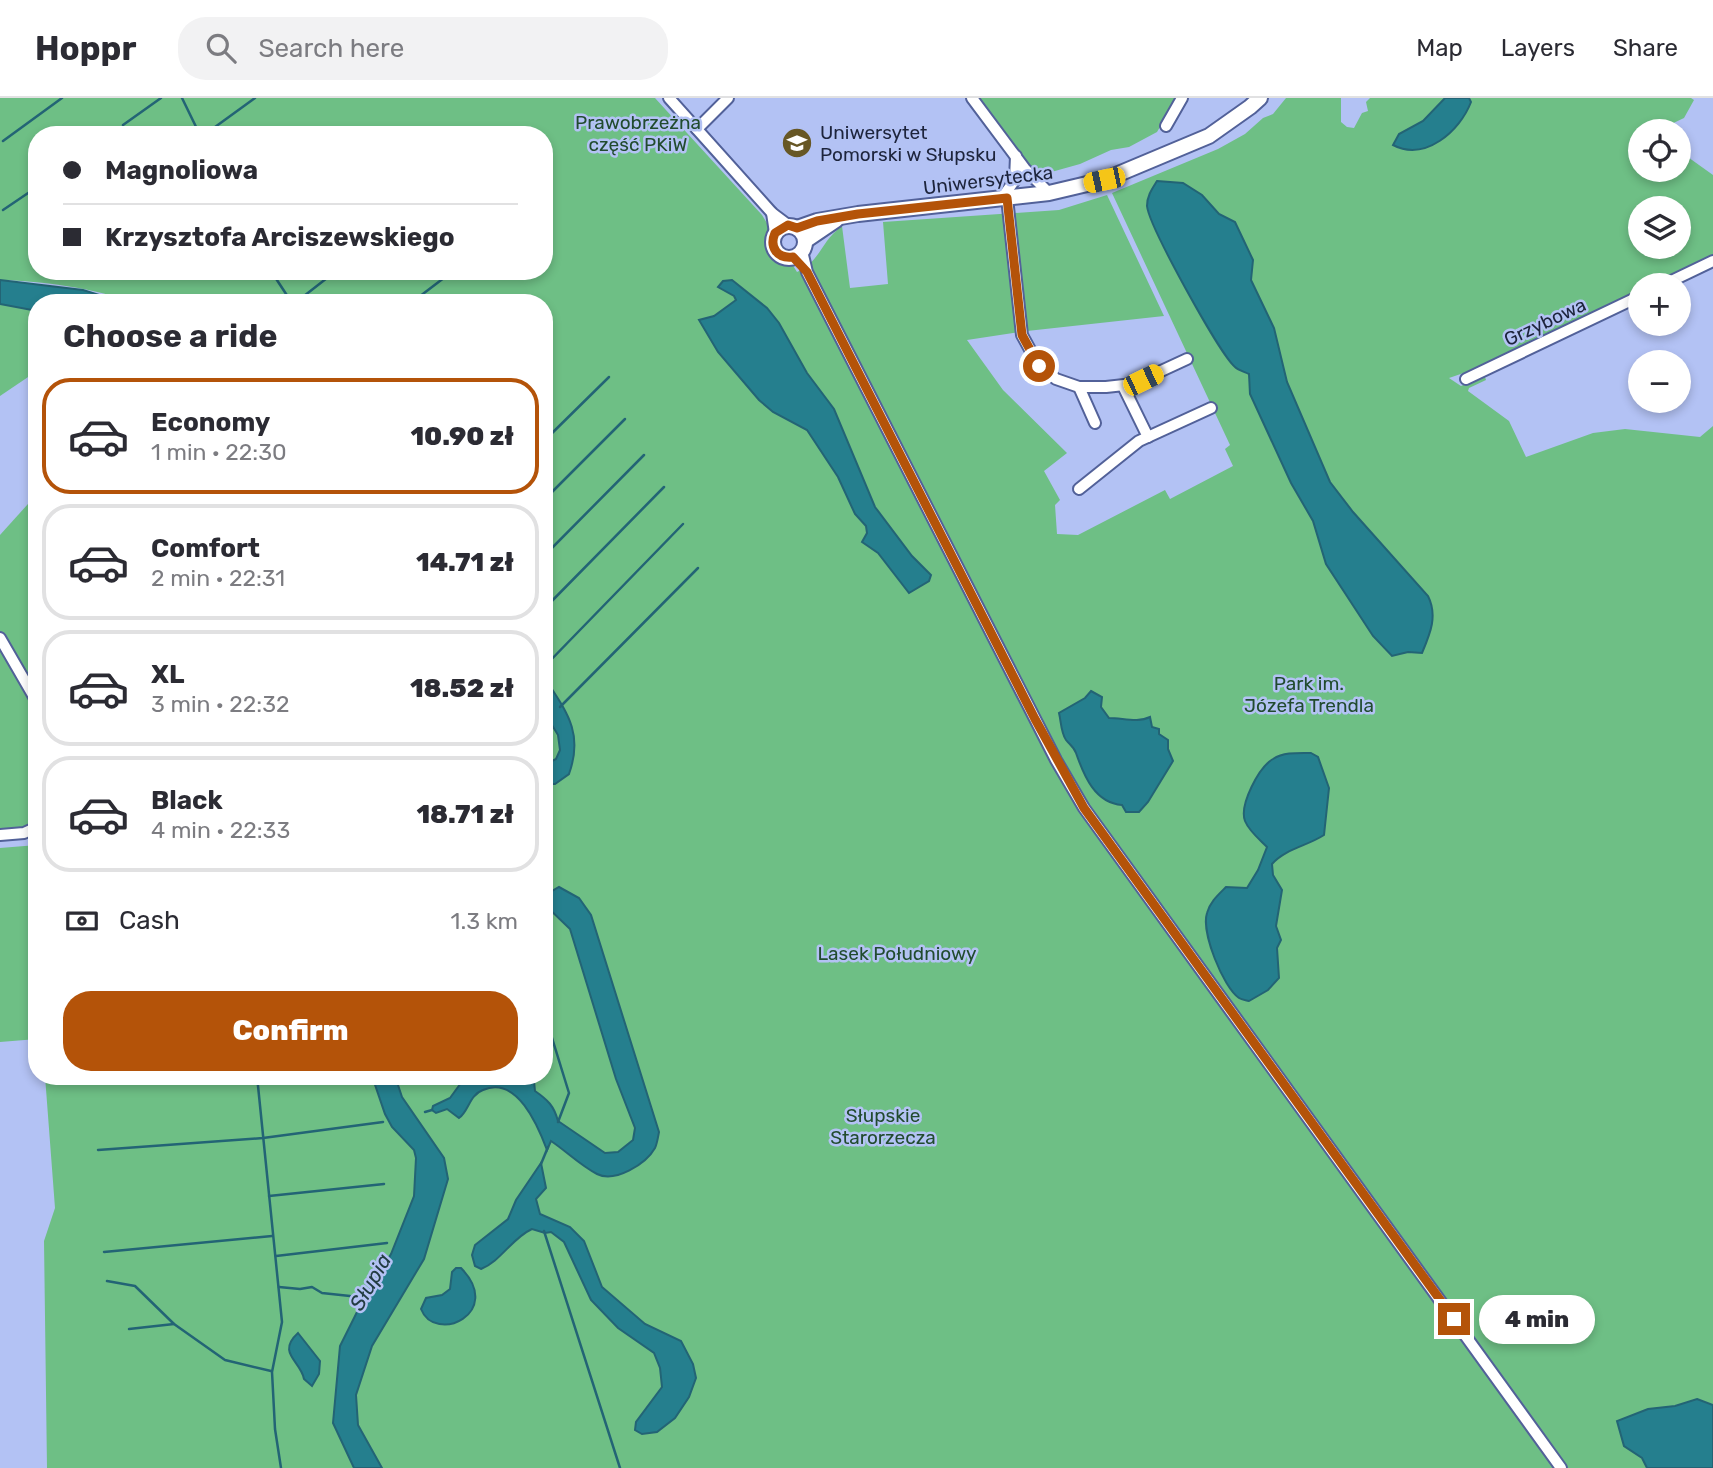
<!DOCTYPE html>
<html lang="en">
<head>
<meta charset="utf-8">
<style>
	:root { --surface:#fff; --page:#f2f2f3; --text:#2b2b33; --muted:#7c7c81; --line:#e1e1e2; --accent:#b45309 }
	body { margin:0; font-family:Rubik,sans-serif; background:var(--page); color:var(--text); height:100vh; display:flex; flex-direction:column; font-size:26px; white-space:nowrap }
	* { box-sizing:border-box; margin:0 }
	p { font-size:23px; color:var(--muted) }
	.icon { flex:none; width:38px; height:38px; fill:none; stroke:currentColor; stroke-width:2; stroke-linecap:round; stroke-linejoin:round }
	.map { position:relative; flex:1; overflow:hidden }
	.panel { position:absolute; left:28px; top:196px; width:525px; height:791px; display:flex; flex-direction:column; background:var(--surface); border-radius:28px; box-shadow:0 4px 10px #0003 }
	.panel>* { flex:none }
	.guide { position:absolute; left:28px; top:28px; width:525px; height:154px; border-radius:28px; box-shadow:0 4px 10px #0003; display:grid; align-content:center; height:154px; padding:0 35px; background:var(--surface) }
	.controls { position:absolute; left:1628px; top:21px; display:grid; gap:14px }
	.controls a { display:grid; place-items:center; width:63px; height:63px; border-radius:50%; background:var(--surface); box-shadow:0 4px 10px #0003; font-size:35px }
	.end { position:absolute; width:32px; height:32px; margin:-16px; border:9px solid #b45309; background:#fff; box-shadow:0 0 0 4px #fff }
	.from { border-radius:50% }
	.bubble { position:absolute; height:49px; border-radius:24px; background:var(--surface); box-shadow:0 4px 10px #0003; font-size:23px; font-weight:800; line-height:49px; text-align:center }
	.car { position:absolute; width:21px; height:42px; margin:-21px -10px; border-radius:9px; box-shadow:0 0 5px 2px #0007; background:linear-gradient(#f5c518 24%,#345 0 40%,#f5c518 0 76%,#345 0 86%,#f5c518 0) }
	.guide b { display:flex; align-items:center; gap:24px; height:66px; font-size:26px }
	.guide b+b { border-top:2px solid var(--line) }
	.guide i { width:18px; height:18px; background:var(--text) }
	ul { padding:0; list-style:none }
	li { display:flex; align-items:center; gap:21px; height:116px; margin:0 14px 10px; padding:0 21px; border:4px solid var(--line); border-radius:28px }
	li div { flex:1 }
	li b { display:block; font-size:26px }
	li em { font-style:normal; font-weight:800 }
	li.active { border-color:var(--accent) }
	li>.icon { width:63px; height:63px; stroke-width:1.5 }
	h2 { padding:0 35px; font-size:32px; line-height:84px }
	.pay { display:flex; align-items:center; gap:18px; height:77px; padding:0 35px; font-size:26px }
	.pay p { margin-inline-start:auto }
	.cta { display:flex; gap:14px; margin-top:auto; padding:14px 35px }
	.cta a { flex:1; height:80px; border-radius:28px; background:var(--accent); color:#fff; font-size:28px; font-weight:800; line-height:80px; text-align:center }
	header { display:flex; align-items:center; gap:42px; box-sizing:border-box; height:98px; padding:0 35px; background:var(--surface); border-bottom:2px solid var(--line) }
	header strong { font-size:33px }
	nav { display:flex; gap:38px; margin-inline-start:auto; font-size:24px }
	.search { width:490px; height:63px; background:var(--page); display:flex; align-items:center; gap:18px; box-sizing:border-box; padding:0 24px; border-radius:28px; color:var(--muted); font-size:26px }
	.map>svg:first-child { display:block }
</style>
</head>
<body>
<header>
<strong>Hoppr</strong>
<div class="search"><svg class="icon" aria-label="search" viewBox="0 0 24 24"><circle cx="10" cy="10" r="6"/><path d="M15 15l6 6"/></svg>Search here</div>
<nav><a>Map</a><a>Layers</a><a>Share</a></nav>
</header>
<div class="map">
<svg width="1713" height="1370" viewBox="0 0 1713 1370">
	<rect width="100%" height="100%" fill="#b3c2f4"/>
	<!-- green -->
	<g fill="#6ebf85" fill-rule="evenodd">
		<path d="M0,0H655L762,117L797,174C821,163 820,144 842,128L850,190L888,186L883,124L1059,112L1107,97L1164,218L1027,233L967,242L1003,292L1067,355L1044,373L1060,402L1055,407L1057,436L1078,437L1165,392L1170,401L1233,368L1225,351L1230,347L1112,95L1218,51L1245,36L1263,20L1273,16L1286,0H1341V24L1347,29L1354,30L1362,15L1368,13L1366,4L1370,0H1691L1694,2L1684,20L1663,30V33H1640V72H1678V52L1713,77V159L1653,187H1640V193L1481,269L1449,280L1461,288L1481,278L1485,279L1486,282L1469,290L1468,293L1509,323L1526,359L1593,335L1625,331L1700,339L1713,328V1307L1697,1301L1675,1308L1648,1311L1624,1348L1642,1360L1647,1370H382L358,1327L355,1297L372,1248L424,1161L444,1060L402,999L395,978H544V205H132C103,191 33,182 0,182ZM37,37H544V173H37ZM1640,110H1678V149H1640Z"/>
		<path d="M977,0H1177L1157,34L1129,49L1111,52L1080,66L1037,78Z"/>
		<path d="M0,206L37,212V273L0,298Z"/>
		<path d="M37,396V609L0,539V437Z"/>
		<path d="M0,551L33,605L37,632V726L29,729L0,732Z"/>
		<path d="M37,747V941L0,944V750Z"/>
		<path d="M45,978H372L385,1016L392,1029L414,1052L416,1060L414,1098L391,1156L360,1208L340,1248L333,1325L354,1370H47L44,1143L55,1110Z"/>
	</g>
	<!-- water -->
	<g fill="#257f8e" stroke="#236475" stroke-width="2">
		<path d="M1445,0H1469L1471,4C1460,33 1425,64 1393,47L1399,36L1423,23Z"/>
		<path d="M1157,83L1183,85L1202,97L1219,116L1235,124L1253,162L1251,182L1274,230L1287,284L1330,384L1353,414L1428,498C1438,518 1430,536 1422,555L1408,554L1392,558L1373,538L1326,466L1313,423L1291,385L1250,296L1249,276C1245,274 1238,272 1235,269C1219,255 1149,128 1147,108C1147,98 1152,91 1157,83Z"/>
		<path d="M0,182L83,192L125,205H37V212H32L0,206Z"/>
		<path d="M732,182L767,210L779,225L807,275L834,311L875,409L912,458L931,477L929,483L909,495L878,455L862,444L867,435L866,428L855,416L838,379L807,332L773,314L759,302L718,254L699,222L714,218L736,202L734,198L718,189L723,183Z"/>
		<path d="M544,579C566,613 584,634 569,676L555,686H544V667L556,661L560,652L558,637L544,614Z"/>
		<path d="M1091,593L1102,599L1101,609L1109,620C1123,620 1138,625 1150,619L1152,629L1159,631V636L1168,642V651L1173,663L1148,704L1139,714H1126L1122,707C1095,705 1084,678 1076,655C1074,649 1070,647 1066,642C1061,635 1061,623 1059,615L1085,600Z"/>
		<path d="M1311,655L1318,659L1329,690L1324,737C1307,748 1285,751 1272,766L1273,777L1282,792L1276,828L1281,842L1277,850L1279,880L1268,892L1249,903C1246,902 1242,902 1239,900C1223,889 1201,834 1207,815C1210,804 1218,797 1226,789L1247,790L1258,772L1267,749C1259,741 1249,733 1245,723C1239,707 1259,669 1273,661C1284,654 1298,655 1311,655Z"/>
		<path d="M559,789L579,800L591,817L659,1034C658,1039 657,1046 655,1050C646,1066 615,1085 597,1076C581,1068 566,1053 551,1043L547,1052C538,1028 517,977 483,992C469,997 469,1013 459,1020L447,1011L436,1015L432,1012L433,1008L450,1000L466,978H528L534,983L535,993C548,1002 554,1008 558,1023L605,1055L618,1054L633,1042L635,1030L616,981L570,831L544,806L547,796Z"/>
		<path d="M372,978H395L402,999L444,1060L448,1081L424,1161L372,1248L356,1297L358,1327L382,1370H354L333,1325L340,1248L360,1208L391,1156L414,1098L416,1060L414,1052L392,1029L385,1016Z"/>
		<path d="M541,1065L546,1090L536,1101L540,1116L570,1129L584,1143L602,1189L645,1226L681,1243L693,1266L696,1280L689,1299L675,1320L657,1334L642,1336L635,1332L636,1324L662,1289L660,1270L654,1255L618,1230L591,1202L564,1144L551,1134L545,1135L532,1131C512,1140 501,1163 481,1171L475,1168L472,1157L475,1147L508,1121L516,1102Z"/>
		<path d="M456,1170H461C505,1215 435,1247 421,1211L426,1200L442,1197L450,1191L452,1174Z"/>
		<path d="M298,1235L320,1263L319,1276L312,1288L304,1281C301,1263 276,1255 298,1235Z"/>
		<path d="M1697,1301L1713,1307V1370H1647L1642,1360L1624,1348L1617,1323L1648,1311L1675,1308Z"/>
	</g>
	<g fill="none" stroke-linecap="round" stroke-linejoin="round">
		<!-- stream -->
		<g stroke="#236475" stroke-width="2.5">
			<path d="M182,0L200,37"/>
			<path d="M123,27L161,0"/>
			<path d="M204,37L255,0"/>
			<path d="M3,43L62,0"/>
			<path d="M3,112L37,89"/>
			<path d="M271,173L292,205"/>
			<path d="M295,205L336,173"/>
			<path d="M411,205L453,173"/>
			<path d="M499,205L505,200"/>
			<path d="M544,343L609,279"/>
			<path d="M544,402L625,321"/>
			<path d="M544,458L644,357"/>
			<path d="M544,511L664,389"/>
			<path d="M544,569L683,426"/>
			<path d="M560,609L698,470"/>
			<path d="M544,914L569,995L558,1024"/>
			<path d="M257,978L282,1224L272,1274L275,1331L281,1370"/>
			<path d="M425,1014L432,1012"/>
			<path d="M98,1052L263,1040L383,1024"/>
			<path d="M541,1066L548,1049"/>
			<path d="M269,1098L384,1086"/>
			<path d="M544,1133L620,1370"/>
			<path d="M104,1154L272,1138"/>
			<path d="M276,1158L387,1145"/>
			<path d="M107,1183L135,1188L174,1226L225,1262L271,1273"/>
			<path d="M279,1189L300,1191L312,1189L322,1195L350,1198"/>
			<path d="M129,1231L174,1226"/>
		</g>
		<!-- minor casing -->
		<g stroke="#526199" stroke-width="14">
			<g id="minor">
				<path d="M669,0L772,115L788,127"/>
				<path d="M972,0L1025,71L1049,95"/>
				<path d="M1166,28L1182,0"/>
				<path d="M697,31L728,0"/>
				<path d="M1007,100L1022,237L1039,268L1056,281L1079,289H1106L1133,286L1187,261"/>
				<path d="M1001,101L1015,82L1016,58"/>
				<path d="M772,115L775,135"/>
				<path d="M802,153L807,174L1056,662L1084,710L1561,1370"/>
				<path d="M1663,187L1713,163"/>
				<path d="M1466,281L1640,198"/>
				<path d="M1123,288L1148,339"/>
				<path d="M1079,289L1095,325"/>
				<path d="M1079,391L1139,343L1211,310"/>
				<path d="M0,540L37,604"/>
				<path d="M0,737L24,735L37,729"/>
			</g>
		</g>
		<!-- major casing -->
		<g stroke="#526199" stroke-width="18">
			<g id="major">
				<circle cx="789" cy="144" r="16"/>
				<path d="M797,130L817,123L858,116L1049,95L1104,82L1209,38L1250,9L1260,0"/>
				<path d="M805,143L836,122"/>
			</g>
		</g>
		<!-- minor -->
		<use href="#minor" stroke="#fff" stroke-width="10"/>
		<!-- major -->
		<use href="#major" stroke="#fff" stroke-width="14"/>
	</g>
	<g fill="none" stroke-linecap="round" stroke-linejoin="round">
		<!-- route -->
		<path stroke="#b45309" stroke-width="9" d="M1039,268L1022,237L1007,100L858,116L817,123L797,130L788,127L775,135C769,149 777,161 793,159L807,174L1035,621L1084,710L1454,1221"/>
	</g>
	<!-- icons -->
	<defs>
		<g id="university-disc" transform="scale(1.575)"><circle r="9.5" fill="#675725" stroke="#b3c2f4"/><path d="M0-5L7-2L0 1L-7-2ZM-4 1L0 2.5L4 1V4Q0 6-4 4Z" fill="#fff"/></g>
	</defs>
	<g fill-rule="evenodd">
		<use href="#university-disc" x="797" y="45"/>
	</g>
	<g text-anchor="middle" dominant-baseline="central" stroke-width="5" stroke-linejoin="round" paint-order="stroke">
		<!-- park labels -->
		<g font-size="19" fill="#214b2e" stroke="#b3c2f4">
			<text x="638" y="24">Prawobrzeżna<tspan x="638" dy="22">część PKiW</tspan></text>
			<text x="1309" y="585">Park im.<tspan x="1309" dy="22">Józefa Trendla</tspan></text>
			<text x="897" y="855">Lasek Południowy</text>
			<text x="883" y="1017">Słupskie<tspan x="883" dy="22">Starorzecza</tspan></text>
		</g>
		<!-- poi labels -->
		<g font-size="19" fill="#1d243c" stroke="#b3c2f4" text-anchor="start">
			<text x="820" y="34">Uniwersytet<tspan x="820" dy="22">Pomorski w Słupsku</tspan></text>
		</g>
		<!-- street labels -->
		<g font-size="19" fill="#1d243c" stroke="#b3c2f4">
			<text transform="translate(988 82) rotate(-7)">Uniwersytecka</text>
			<text transform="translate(1545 224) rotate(-25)">Grzybowa</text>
		</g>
		<!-- water labels -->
		<g font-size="21" font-style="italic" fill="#233d43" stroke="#b3c2f4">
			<text transform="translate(370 1184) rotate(-60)">Słupia</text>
		</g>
	</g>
</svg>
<div class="controls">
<a><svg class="icon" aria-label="locate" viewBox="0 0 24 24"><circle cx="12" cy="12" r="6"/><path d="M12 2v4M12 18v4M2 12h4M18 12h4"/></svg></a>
<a><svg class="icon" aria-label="layers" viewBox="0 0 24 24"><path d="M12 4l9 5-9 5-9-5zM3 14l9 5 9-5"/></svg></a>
<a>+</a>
<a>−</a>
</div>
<i class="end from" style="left:1039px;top:268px"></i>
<i class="end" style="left:1454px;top:1221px"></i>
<div class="bubble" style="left:1479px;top:1197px;width:116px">4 min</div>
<i class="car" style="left:1104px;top:82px;rotate:258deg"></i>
<i class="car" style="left:1143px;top:282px;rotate:64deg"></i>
<div class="guide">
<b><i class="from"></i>Magnoliowa</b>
<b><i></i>Krzysztofa Arciszewskiego</b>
</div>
<section class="panel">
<h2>Choose a ride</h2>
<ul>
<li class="active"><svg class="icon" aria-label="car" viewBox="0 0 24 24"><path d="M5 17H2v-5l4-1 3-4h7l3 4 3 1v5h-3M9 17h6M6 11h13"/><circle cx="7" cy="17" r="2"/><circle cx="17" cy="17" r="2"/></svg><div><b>Economy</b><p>1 min · 22:30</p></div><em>10.90 zł</em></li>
<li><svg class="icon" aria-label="car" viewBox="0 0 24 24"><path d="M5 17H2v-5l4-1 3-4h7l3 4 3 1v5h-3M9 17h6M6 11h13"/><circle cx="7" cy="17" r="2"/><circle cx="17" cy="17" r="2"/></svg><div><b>Comfort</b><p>2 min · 22:31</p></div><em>14.71 zł</em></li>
<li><svg class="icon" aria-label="car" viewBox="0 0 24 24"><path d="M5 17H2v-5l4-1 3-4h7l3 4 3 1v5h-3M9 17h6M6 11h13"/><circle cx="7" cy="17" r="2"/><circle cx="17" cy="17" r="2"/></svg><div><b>XL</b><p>3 min · 22:32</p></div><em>18.52 zł</em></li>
<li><svg class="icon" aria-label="car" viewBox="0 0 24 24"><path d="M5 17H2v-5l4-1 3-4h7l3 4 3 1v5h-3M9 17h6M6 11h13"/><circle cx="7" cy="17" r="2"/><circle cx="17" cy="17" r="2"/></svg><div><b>Black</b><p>4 min · 22:33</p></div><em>18.71 zł</em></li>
</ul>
<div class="pay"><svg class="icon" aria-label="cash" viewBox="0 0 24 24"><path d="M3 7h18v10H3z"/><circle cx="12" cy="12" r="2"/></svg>Cash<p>1.3 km</p></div>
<div class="cta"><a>Confirm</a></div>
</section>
</div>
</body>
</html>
